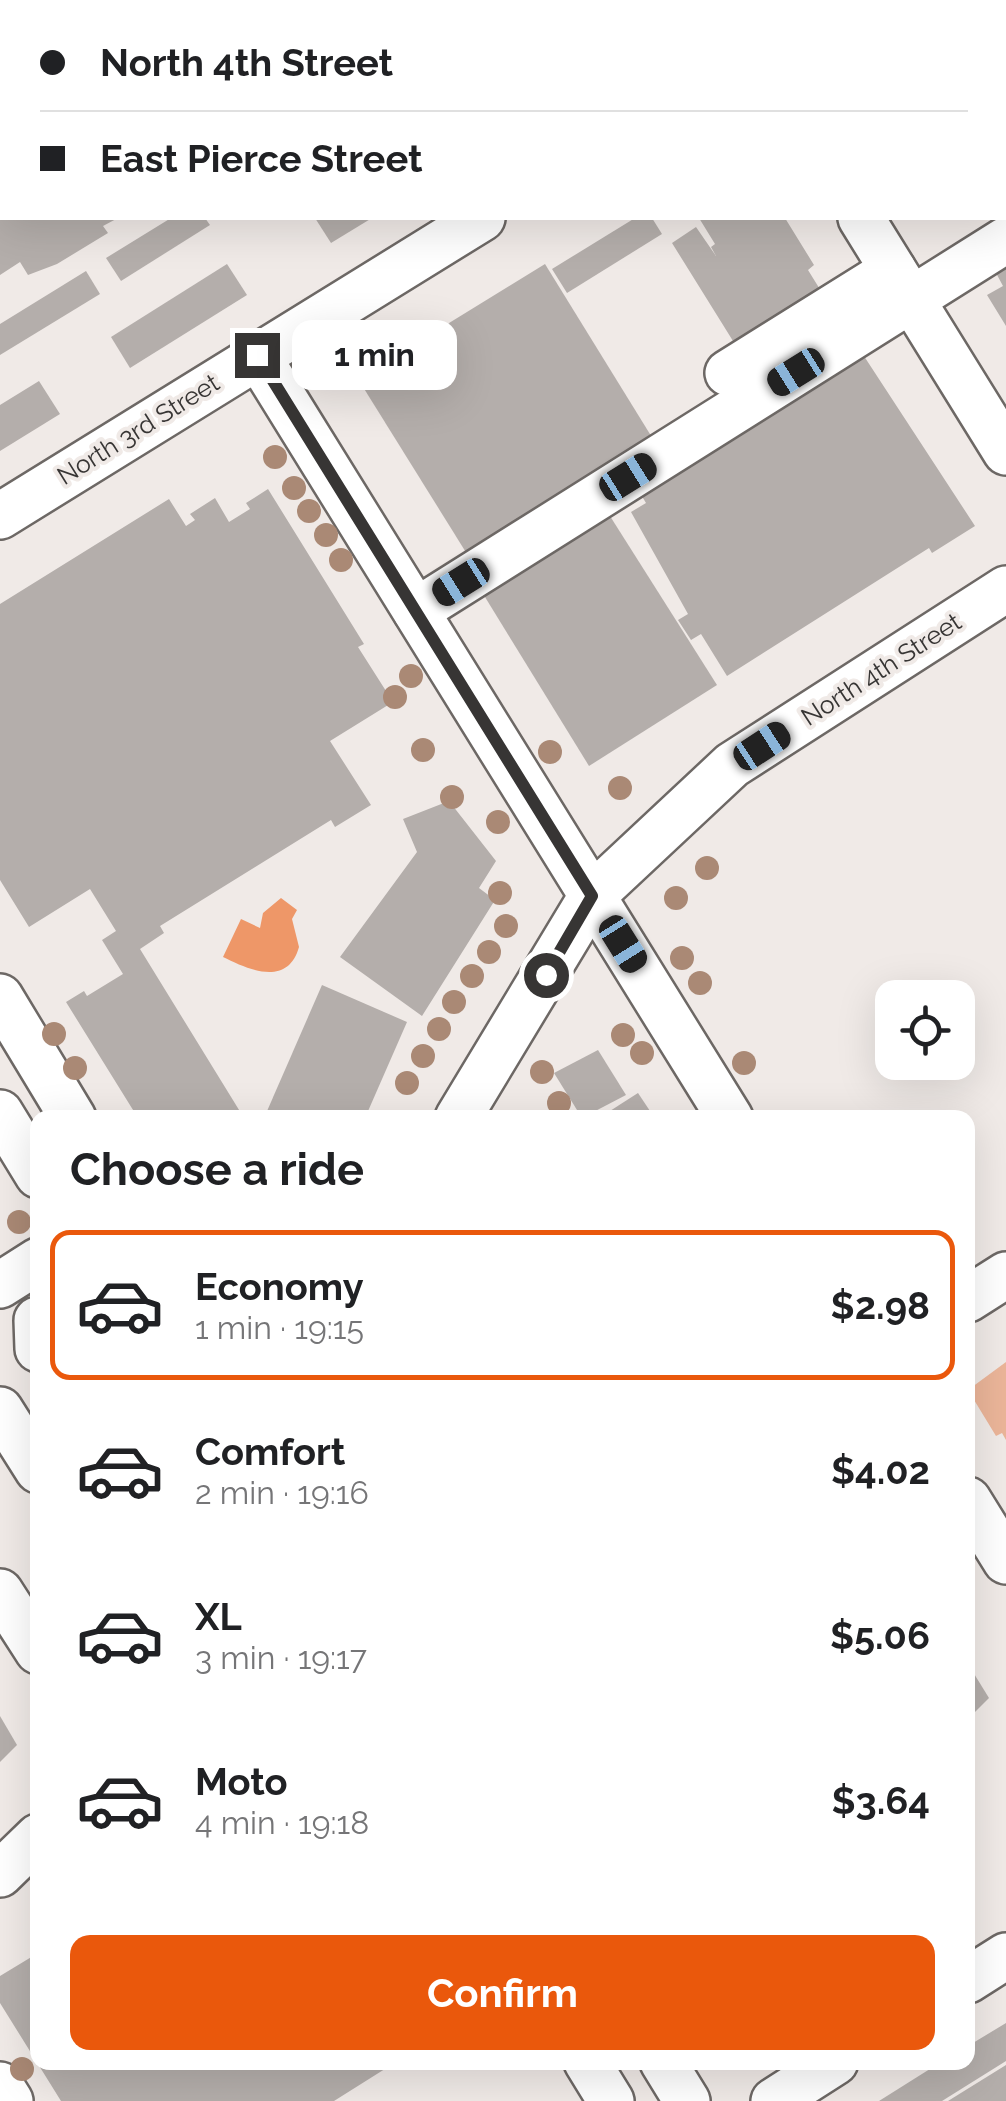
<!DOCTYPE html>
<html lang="en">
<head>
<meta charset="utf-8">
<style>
	:root { --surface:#fff; --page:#f6f6f6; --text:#202124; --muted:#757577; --line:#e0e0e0; --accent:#ea580c }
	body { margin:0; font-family:Raleway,sans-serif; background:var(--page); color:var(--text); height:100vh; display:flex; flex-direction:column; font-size:38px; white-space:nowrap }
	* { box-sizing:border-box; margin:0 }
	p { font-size:32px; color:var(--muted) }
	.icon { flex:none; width:55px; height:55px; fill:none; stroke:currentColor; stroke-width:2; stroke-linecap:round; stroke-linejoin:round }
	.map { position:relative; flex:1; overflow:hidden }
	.details { position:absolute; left:30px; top:1110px; width:945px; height:960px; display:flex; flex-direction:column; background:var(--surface); border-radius:20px; box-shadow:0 10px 40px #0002 }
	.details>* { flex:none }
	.top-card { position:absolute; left:0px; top:0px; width:1008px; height:220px; box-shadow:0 10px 40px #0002; display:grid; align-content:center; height:220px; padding:0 40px; background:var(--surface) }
	.fabs { position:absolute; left:875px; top:980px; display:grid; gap:20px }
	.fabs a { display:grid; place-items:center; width:100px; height:100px; border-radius:20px; background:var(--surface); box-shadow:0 10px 40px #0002; font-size:50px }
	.end { position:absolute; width:45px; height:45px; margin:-22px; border:12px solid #373534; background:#fff; box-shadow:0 0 0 5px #fff }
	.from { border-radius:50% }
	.bubble { position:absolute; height:70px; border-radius:20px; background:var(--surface); box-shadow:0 10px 40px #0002; font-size:32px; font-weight:700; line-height:70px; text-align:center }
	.car { position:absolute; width:30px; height:60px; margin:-30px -15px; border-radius:12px; box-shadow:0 0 8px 2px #0007; background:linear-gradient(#222 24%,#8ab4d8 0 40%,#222 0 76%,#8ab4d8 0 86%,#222 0) }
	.top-card b { display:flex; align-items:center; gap:35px; height:95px; font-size:38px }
	.top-card b+b { border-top:2px solid var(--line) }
	.top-card i { width:25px; height:25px; background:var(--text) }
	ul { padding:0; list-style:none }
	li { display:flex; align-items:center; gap:30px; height:150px; margin:0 20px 15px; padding:0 20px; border:5px solid transparent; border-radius:20px }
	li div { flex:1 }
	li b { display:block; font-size:38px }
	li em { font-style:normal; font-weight:700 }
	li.current { border-color:var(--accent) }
	li>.icon { width:90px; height:90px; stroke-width:1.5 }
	h2 { padding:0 40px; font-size:45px; line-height:120px }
	.button { display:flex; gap:20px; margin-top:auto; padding:20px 40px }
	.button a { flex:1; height:115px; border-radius:20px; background:var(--accent); color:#fff; font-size:40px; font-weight:700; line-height:115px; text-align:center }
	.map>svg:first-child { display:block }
</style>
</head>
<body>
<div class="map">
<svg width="1006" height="2101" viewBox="0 0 1006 2101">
	<rect width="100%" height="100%" fill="#f0eae7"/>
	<!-- green -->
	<path fill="#ebb599" d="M1006,1362V1440L1002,1433L996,1436L968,1390Z"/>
	<!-- water -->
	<path fill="#ee9768" d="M281,898L297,910L292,919L299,947C288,987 249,970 223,957L241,919L260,928L263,913Z"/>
	<!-- building -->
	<g fill="#b4aeab">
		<path d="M0,218H118L103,226L108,233L57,264L28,275L20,262L0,275Z"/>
		<path d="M171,218H205L210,225L121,281L106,258Z"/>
		<path d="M315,218H372L331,243Z"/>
		<path d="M635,218H652L662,234L567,293L552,269Z"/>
		<path d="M699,218H785L814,265L808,270L821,291L733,341L672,243L696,227L716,256L711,247L715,244Z"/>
		<path d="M227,264L247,295L130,368L111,337Z"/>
		<path d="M545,264L653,439L467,554L358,379Z"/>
		<path d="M1006,267V326L987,295L1003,286L996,273Z"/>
		<path d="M86,271L100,294L0,355V324Z"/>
		<path d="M860,350L975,526L932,553L929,548L727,676L701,634L691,640L678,620L688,614L631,512L646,503L637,488Z"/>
		<path d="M39,381L60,414L0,451V405Z"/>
		<path d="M268,489L364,644L358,647L393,702L330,741L371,805L335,827L331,820L160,926L164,933L140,949L244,1118H138L66,1002L84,991L87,996L123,974L102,940L116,931L90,889L29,927L0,880V604L169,499L186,526L195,520L190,514L215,498L229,522L250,509L246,503Z"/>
		<path d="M603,505L717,685L589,766L477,584Z"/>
		<path d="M449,801L496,861L479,888L495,900L422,1016L340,957L417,852L403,819Z"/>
		<path d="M322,985L407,1022L365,1118H264Z"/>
		<path d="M598,1050L626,1095L582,1118L554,1073Z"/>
		<path d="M638,1093L650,1111L639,1118H599Z"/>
		<path d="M968,1664L989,1698L968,1719Z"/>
		<path d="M0,1716L17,1745L0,1762Z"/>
		<path d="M38,1953V2062H396L334,2101H61L0,2003V1976Z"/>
		<path d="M1006,2023V2061L942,2101H879L941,2062H968V2046Z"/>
		<path d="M1006,2065V2101H948Z"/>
	</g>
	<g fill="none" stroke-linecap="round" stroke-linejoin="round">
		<!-- minor casing -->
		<g stroke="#6d6865" stroke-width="50">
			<g id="minor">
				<path d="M483,0L484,2"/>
				<path d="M726,0L728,2"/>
				<path d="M832,2L836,0"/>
				<path d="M861,218L1006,452"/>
				<path d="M257,355L730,1118"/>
				<path d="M728,373L893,270"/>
				<path d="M0,516L482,218"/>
				<path d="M416,611L1006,240"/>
				<path d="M0,997L73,1118"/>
				<path d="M0,1113L38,1175"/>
				<path d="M458,1118L592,896L732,765L1006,589"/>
				<path d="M0,1285L38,1261"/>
				<path d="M968,1299L1006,1275"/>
				<path d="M37,1320L38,1349"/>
				<path d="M0,1410L38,1470"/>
				<path d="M968,1500L1006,1561"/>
				<path d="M0,1592L38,1651"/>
				<path d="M0,1874L38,1837"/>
				<path d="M968,1980L1006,1956"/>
				<path d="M587,2062L611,2101"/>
				<path d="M663,2062L687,2101"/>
				<path d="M0,2085L10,2101"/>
				<path d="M774,2101L835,2062"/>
			</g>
		</g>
		<!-- minor -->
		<use href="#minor" stroke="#fff" stroke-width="45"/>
	</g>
	<!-- trees -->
	<g fill="#aa8975">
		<circle cx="275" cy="457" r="12"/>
		<circle cx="294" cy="488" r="12"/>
		<circle cx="309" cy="511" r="12"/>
		<circle cx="326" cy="535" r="12"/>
		<circle cx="341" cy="560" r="12"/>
		<circle cx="411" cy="676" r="12"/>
		<circle cx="395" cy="697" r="12"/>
		<circle cx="423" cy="750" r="12"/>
		<circle cx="550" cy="752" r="12"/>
		<circle cx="620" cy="788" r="12"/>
		<circle cx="452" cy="797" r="12"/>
		<circle cx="498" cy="822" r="12"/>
		<circle cx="707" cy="868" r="12"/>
		<circle cx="500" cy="893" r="12"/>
		<circle cx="676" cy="898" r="12"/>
		<circle cx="506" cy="926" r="12"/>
		<circle cx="489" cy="952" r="12"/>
		<circle cx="682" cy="958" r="12"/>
		<circle cx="472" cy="976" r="12"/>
		<circle cx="700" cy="983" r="12"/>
		<circle cx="454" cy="1002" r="12"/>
		<circle cx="439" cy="1029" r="12"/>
		<circle cx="54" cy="1034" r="12"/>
		<circle cx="623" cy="1035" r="12"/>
		<circle cx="642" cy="1053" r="12"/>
		<circle cx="423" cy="1056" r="12"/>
		<circle cx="744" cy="1063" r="12"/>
		<circle cx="75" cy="1068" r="12"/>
		<circle cx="542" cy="1072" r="12"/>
		<circle cx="407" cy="1083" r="12"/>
		<circle cx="559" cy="1103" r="12"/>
		<circle cx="19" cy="1222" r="12"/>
		<circle cx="22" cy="2069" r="12"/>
	</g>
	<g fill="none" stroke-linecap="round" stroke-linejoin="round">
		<!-- route -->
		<path stroke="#373534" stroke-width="12" d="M257,355L592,896L546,975"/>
	</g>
	<g text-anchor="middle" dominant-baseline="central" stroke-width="8" stroke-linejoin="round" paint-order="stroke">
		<!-- street labels -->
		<g font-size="25" fill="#373534" stroke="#f0eae7">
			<text transform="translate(138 429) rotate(-32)">North 3rd Street</text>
			<text transform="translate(881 669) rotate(-33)">North 4th Street</text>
		</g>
	</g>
</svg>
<div class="fabs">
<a><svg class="icon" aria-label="locate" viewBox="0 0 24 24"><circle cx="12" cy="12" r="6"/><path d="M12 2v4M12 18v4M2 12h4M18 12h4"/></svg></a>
</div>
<i class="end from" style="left:546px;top:975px"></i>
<i class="end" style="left:257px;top:355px"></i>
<div class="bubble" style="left:292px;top:320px;width:165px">1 min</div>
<i class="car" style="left:796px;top:372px;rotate:238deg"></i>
<i class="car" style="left:628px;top:477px;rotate:58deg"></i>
<i class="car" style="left:461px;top:582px;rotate:238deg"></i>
<i class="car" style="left:762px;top:746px;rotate:57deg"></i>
<i class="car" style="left:623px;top:944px;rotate:148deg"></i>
<div class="top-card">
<b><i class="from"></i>North 4th Street</b>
<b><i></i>East Pierce Street</b>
</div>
<section class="details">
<h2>Choose a ride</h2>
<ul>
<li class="current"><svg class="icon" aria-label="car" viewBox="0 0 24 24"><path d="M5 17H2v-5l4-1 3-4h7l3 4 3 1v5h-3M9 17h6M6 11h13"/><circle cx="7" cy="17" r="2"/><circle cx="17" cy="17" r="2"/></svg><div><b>Economy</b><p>1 min · 19:15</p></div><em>$2.98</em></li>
<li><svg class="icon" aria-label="car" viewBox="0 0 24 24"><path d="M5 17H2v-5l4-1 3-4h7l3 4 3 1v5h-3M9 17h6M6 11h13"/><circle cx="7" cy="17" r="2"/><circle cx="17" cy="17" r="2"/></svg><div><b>Comfort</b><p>2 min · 19:16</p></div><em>$4.02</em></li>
<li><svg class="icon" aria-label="car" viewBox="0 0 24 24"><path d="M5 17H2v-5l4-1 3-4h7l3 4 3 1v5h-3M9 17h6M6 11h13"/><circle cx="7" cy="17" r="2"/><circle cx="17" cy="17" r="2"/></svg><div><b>XL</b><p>3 min · 19:17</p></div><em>$5.06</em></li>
<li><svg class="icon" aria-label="car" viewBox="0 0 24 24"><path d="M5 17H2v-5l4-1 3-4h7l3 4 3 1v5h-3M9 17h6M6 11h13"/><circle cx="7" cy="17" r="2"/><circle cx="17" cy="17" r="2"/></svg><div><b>Moto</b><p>4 min · 19:18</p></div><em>$3.64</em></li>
</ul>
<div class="button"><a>Confirm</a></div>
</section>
</div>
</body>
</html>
